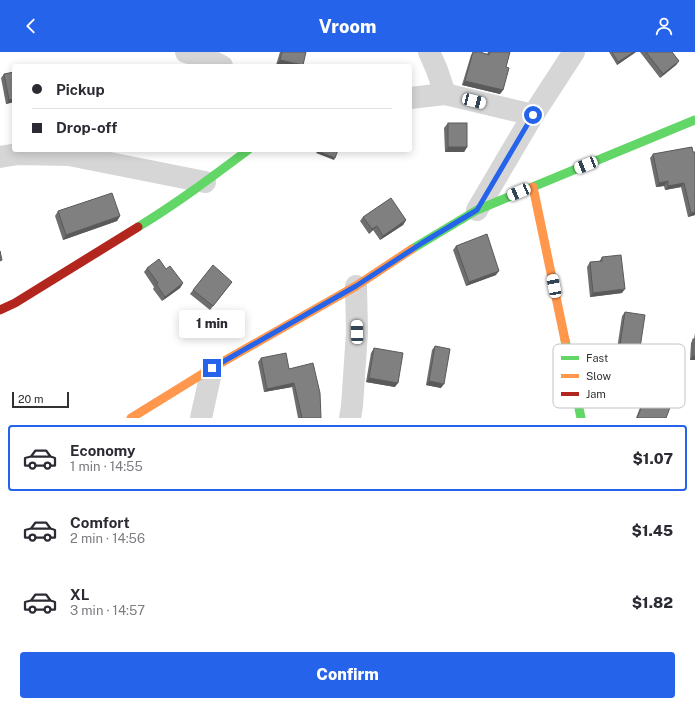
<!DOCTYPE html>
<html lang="en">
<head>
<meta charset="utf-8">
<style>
	:root { --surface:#fff; --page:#f7f7f7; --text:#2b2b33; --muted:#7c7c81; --line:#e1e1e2; --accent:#2563eb }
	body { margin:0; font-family:"Public Sans",sans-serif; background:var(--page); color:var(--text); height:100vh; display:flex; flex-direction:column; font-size:15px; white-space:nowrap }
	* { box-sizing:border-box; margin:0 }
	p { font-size:13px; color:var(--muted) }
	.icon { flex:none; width:22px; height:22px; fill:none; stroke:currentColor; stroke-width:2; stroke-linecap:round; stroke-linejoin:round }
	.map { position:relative; height:366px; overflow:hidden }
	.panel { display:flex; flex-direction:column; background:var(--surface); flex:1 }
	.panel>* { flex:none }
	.banner { position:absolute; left:12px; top:12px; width:400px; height:88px; border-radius:4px; box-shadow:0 2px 10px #0003; display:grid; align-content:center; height:88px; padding:0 20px; background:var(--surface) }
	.scale { position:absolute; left:12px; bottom:10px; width:57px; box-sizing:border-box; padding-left:4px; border:2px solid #323232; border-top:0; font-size:11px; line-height:14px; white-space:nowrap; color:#323232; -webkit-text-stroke:3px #fff; paint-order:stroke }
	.end { position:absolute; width:18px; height:18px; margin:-9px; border:5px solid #2563eb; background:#fff; box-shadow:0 0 0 2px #fff }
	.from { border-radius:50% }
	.bubble { position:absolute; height:28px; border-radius:4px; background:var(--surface); box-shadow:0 2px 10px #0003; font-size:13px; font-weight:800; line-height:28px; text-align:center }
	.car { position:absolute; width:12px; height:24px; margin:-12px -6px; border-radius:5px; box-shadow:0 0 3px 1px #0007; background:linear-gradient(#fff 24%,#345 0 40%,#fff 0 76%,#345 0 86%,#fff 0) }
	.banner b { display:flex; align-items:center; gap:14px; height:38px; font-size:15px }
	.banner b+b { border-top:1px solid var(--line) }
	.banner i { width:10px; height:10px; background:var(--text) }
	ul { padding:7px 0 0; list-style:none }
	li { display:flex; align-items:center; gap:12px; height:66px; margin:0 8px 6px; padding:0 12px; border:2px solid transparent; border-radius:4px }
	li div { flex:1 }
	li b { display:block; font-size:15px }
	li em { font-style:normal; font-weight:800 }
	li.current { border-color:var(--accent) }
	li>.icon { width:36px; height:36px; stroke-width:1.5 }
	.cta { display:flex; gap:8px; margin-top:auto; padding:8px 20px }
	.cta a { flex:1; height:46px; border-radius:4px; background:var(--accent); color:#fff; font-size:16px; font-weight:800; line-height:46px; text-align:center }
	header { display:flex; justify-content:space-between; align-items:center; height:52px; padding:0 20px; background:var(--accent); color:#fff; font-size:18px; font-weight:800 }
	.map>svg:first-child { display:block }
</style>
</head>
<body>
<header><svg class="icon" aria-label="back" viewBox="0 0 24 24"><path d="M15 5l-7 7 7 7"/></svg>Vroom<svg class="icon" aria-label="person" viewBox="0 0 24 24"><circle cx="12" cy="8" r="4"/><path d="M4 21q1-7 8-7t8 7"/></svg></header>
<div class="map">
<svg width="695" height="366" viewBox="0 0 695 366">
	<rect width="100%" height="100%" fill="#fff"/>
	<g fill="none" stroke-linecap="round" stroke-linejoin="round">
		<!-- street -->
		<g stroke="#d6d6d6" stroke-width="22">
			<path d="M186,0L210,8L222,14"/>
			<path d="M429,0L437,18L445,42"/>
			<path d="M410,46L445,42L533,63"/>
			<path d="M0,105L18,102L69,103L205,130"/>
			<path d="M477,158L533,63L574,0"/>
			<path d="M201,366L212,316"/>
			<path d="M350,366L352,354L357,280L356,234"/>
		</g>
		<!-- fast -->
		<g stroke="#63d668" stroke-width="9">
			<path d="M138,175C176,152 212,125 248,98"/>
			<path d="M412,197L477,158L695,68"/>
			<path d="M565,288L581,366"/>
		</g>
		<!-- slow -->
		<g stroke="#ff974d" stroke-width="9">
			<path d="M533,135L565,288"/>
			<path d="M131,366L212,316L356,234L412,197"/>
		</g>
		<!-- jam -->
		<path stroke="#b3261e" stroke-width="9" d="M0,258L15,251L138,175"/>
	</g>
	<!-- wall -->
	<g fill="#6e6e6e">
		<path d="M280,0H306L276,13Z"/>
		<path d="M473,0H480L487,2L488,0H510L506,15L503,38L500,42L462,33L471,3Z"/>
		<path d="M609,0H636L617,13Z"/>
		<path d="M640,0H672L679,9L676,13L660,26Z"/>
		<path d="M14,20V50L6,52L1,26L4,22Z"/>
		<path d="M448,71L467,95L464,100H445L444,76Z"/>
		<path d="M692,95L695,163L688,165L681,135L665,138L664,134L656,135L650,106L653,102Z"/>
		<path d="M58,159L120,164L117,169L63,188L55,164Z"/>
		<path d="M363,165L406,168L403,173L380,188L373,178L369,182L360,169Z"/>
		<path d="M456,194L496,223L466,234L453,198Z"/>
		<path d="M602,205L622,241L590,245L587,215L590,210H599Z"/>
		<path d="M147,216L166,217L183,231L180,236L162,249L153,237L154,235L144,220Z"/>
		<path d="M232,230L210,258L190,242L193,238Z"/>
		<path d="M625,260L637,300L617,297L622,264Z"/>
		<path d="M695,281V308H690L691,291L693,287H694Z"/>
		<path d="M435,294L441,336L426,333L432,298Z"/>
		<path d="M374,296L395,335L366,330L371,301Z"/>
		<path d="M261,306L289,317L321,366H298L292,335L264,340L258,310Z"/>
		<path d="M622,317L639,328L629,345L612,334Z"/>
		<path d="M650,335L666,366H636L646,340Z"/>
	</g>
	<!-- shaded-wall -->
	<g fill="#5a5a5a">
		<path d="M634,0H636L617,13L618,10Z"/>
		<path d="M280,8L303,13V14H280L276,13Z"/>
		<path d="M679,9L676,13L660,26L663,22Z"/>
		<path d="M465,29L503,38L500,42L462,33Z"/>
		<path d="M14,47V50L6,52L9,48Z"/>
		<path d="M448,95H467L464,100H445Z"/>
		<path d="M318,99L335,106L334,108L316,101Z"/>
		<path d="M668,129L664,134L656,135L659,131Z"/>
		<path d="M684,131L681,135L665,138L668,134Z"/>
		<path d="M695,160V163L688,165L691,161Z"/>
		<path d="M120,164L117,169L63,188L66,183Z"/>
		<path d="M406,168L403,173L380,188L383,184Z"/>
		<path d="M377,174L369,182L372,177Z"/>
		<path d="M499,219L496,223L466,234L469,230Z"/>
		<path d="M183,231L180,236L162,249L165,245Z"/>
		<path d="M625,237L622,241L590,245L593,241Z"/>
		<path d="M620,293L640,296L637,300L617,297Z"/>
		<path d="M693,304H695V308H690Z"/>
		<path d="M369,326L398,331L395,335L366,330Z"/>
		<path d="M429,329L444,332L441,336L426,333Z"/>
		<path d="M294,331L292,335L264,340L267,337Z"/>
	</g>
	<!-- building -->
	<g fill="#808080" stroke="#5a5a5a">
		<path d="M282,0H306L303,13L280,8Z"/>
		<path d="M473,0H480L489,3L490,0H510L506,15L509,16L503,38L465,29Z"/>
		<path d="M612,0H634L618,10Z"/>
		<path d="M646,0H672L679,9L663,22Z"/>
		<path d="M14,20V47L9,48L4,22Z"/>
		<rect x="448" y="71" width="19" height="24"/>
		<path d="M692,95L693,100H695V160L691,161L684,131L668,134V129L659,131L653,102Z"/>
		<path d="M318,98H338L335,106L318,99Z"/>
		<path d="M112,141L120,164L66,183L58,159Z"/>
		<path d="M391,146L406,168L383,184L377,174L372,177L363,165Z"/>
		<path d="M487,182L499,219L469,230L456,194Z"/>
		<path d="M0,199L2,208L0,209Z"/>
		<path d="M621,203L625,237L593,241L590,210L602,209V205Z"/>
		<path d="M159,207L166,217L170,214L183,231L165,245L156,232L158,231L147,216Z"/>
		<path d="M213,213L232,230L213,254L193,238Z"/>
		<path d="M625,260L645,263L640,296L620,293Z"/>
		<rect x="693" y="287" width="2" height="17"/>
		<path d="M435,294L450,297L444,332L429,329Z"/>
		<path d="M374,296L403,301L398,331L369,326Z"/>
		<path d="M286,301L289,317L313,311L320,341L321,366H302L294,331L267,337L261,306Z"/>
		<path d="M650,335L674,345L666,366H637Z"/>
	</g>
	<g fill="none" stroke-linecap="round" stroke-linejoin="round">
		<!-- route -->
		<path stroke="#2563eb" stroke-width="5" d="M212,316L356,234L422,191L477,158L533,63"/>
	</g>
	<!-- legend -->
	<rect x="553" y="292" width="132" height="64" rx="6" fill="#fff" stroke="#c2c2c2" stroke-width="1"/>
	<rect x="561" y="304" width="18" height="4" fill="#63d668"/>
	<rect x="561" y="322" width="18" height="4" fill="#ff974d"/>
	<rect x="561" y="340" width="18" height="4" fill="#b3261e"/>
	<g font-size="11" fill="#323232">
		<text x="586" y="310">Fast</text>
		<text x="586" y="328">Slow</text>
		<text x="586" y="346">Jam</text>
	</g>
</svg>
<div class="scale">20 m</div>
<i class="end from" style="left:533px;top:63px"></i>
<i class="end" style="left:212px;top:316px"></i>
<div class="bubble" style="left:179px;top:258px;width:66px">1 min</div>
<i class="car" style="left:474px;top:49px;rotate:104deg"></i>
<i class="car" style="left:586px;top:113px;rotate:248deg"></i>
<i class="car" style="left:519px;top:140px;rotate:247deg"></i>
<i class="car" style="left:554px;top:234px;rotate:349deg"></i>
<i class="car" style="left:357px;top:280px;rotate:359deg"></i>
<div class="banner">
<b><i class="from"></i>Pickup</b>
<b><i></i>Drop-off</b>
</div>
</div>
<section class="panel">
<ul>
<li class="current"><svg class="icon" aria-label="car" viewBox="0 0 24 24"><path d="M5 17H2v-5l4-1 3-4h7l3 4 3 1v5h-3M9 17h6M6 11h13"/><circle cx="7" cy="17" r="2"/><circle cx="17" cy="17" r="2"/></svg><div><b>Economy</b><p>1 min · 14:55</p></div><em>$1.07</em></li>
<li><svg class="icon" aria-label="car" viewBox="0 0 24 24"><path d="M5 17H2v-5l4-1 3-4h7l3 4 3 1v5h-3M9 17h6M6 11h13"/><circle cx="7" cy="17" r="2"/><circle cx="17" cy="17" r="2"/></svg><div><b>Comfort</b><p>2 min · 14:56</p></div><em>$1.45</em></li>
<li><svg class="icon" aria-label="car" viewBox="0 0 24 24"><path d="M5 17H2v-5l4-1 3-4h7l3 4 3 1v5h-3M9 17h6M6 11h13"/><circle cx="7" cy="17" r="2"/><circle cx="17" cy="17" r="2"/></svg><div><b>XL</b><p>3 min · 14:57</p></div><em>$1.82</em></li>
</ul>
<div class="cta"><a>Confirm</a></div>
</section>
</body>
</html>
